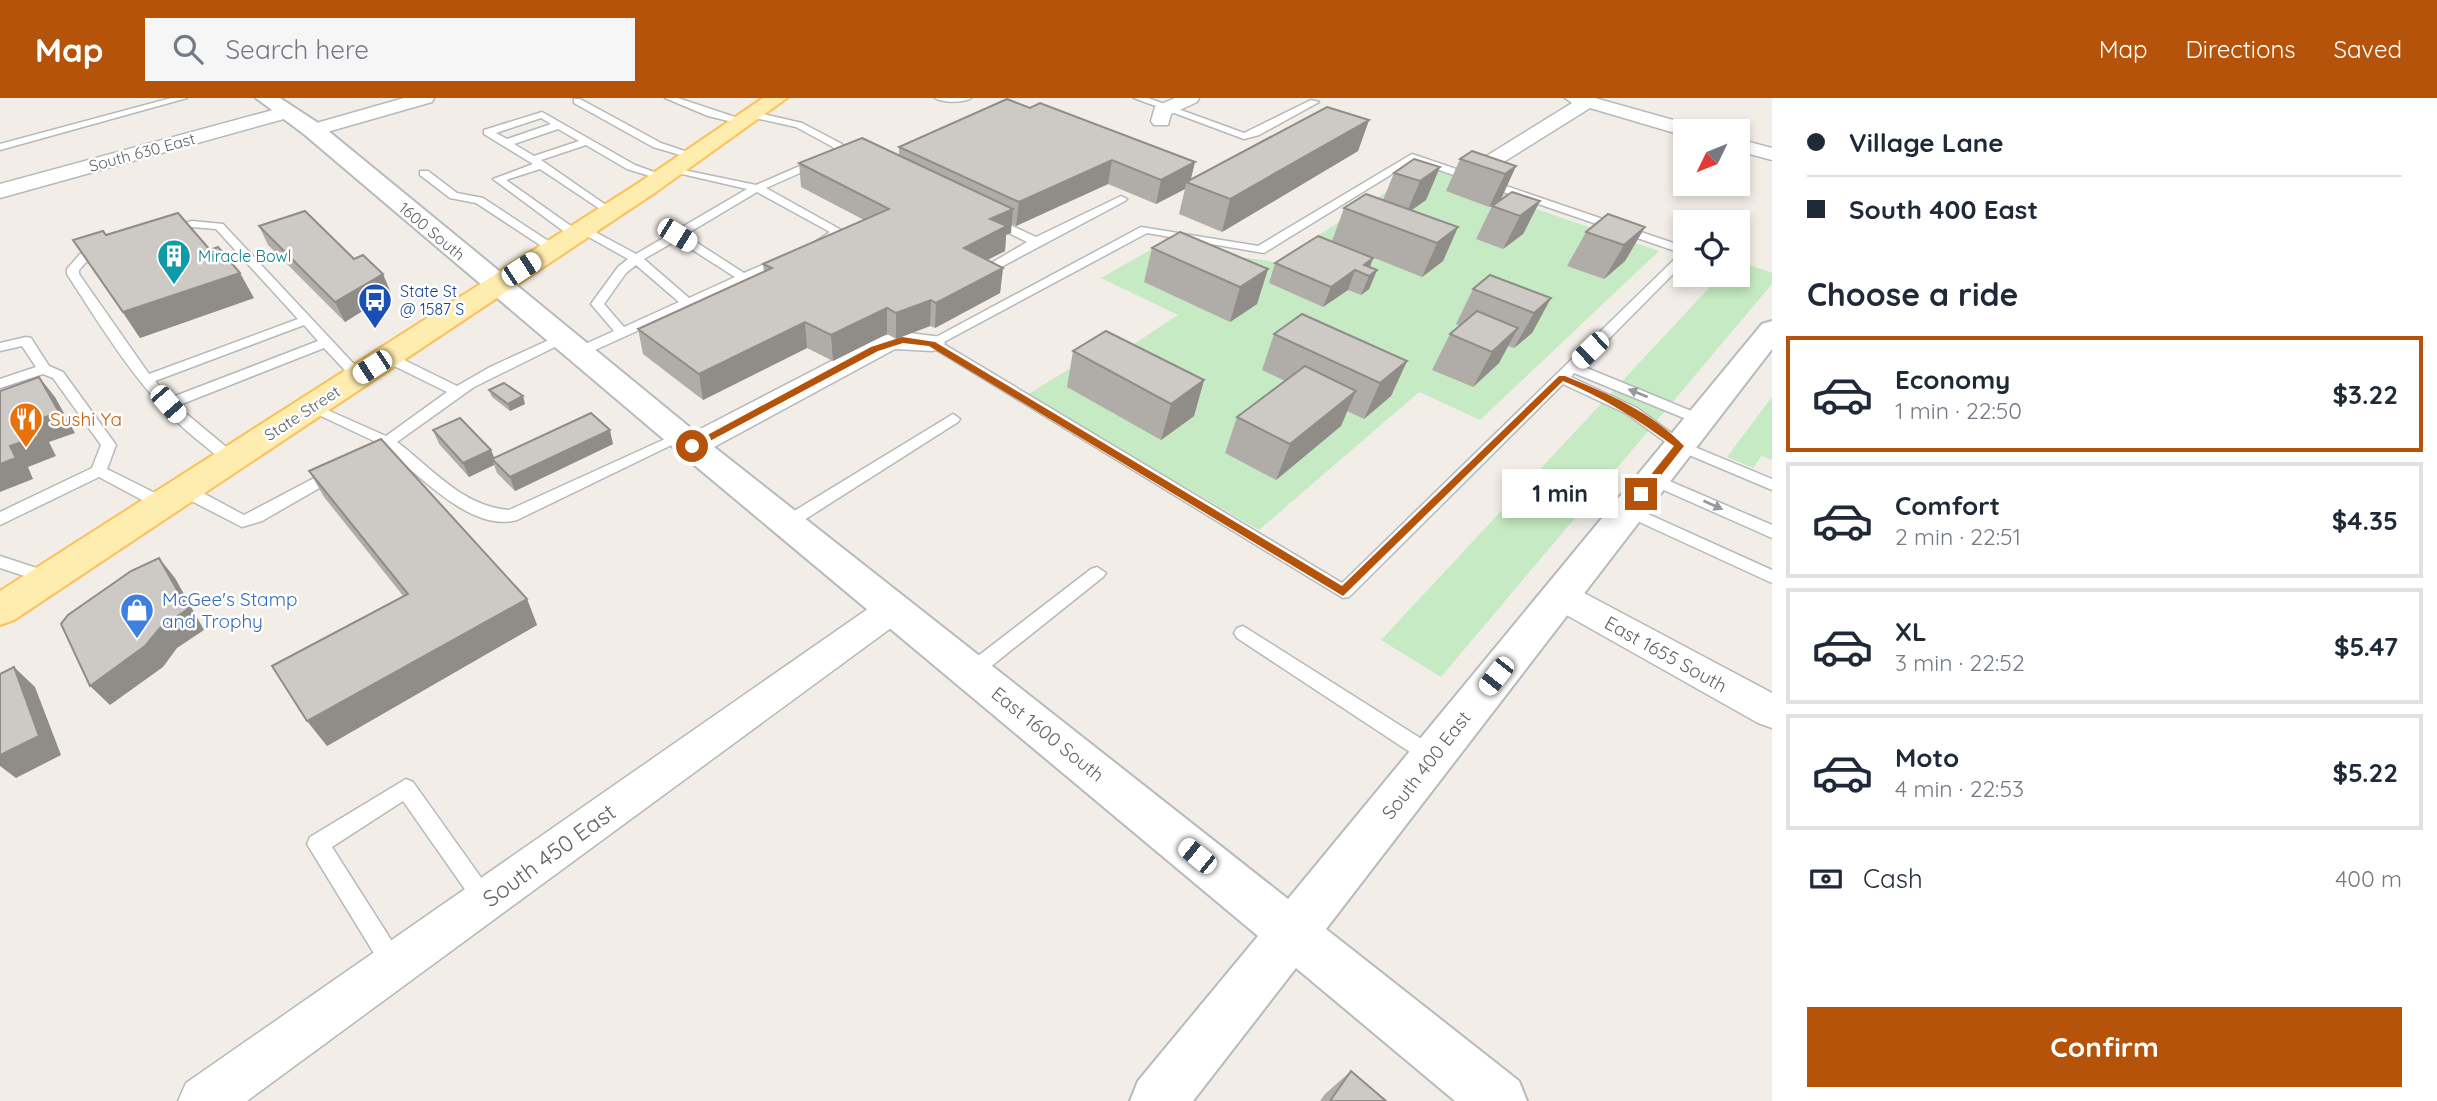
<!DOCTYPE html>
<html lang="en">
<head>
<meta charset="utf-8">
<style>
	:root { --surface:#fff; --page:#f6f6f7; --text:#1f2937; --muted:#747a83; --line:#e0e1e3; --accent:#b45309 }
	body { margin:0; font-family:Quicksand,sans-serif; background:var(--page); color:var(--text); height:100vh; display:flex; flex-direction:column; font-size:26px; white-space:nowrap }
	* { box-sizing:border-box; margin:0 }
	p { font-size:23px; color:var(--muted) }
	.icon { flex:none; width:38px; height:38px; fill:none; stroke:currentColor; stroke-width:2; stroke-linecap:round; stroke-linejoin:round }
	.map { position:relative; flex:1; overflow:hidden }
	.sheet { display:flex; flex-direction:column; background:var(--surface); width:665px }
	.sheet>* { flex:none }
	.banner { display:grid; align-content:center; height:154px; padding:0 35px; background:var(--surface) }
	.needle { width:46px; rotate:227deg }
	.fabs { position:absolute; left:1673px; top:21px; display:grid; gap:14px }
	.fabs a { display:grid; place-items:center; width:77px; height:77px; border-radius:0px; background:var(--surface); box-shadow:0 4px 10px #0003; font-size:35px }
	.end { position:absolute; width:32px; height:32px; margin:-16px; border:9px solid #b45309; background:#fff; box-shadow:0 0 0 4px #fff }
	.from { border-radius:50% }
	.bubble { position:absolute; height:49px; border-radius:0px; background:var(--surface); box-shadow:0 4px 10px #0003; font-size:23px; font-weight:700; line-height:49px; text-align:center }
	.car { position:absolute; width:21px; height:42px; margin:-21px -10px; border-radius:9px; box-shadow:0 0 5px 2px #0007; background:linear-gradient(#fff 24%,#345 0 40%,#fff 0 76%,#345 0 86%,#fff 0) }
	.banner b { display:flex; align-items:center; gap:24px; height:66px; font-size:26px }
	.banner b+b { border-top:2px solid var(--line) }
	.banner i { width:18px; height:18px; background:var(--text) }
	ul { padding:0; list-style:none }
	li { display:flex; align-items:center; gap:21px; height:116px; margin:0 14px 10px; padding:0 21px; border:4px solid var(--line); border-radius:0px }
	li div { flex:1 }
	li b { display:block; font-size:26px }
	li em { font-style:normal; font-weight:700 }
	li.on { border-color:var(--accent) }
	li>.icon { width:63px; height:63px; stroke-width:1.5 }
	h2 { padding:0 35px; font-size:32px; line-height:84px }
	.pay { display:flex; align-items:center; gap:18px; height:77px; padding:0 35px; font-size:26px }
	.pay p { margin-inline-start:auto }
	.primary-button { display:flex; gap:14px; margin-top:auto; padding:14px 35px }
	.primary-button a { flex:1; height:80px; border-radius:0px; background:var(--accent); color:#fff; font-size:28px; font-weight:700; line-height:80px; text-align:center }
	header { display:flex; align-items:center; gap:42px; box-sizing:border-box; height:98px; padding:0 35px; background:var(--accent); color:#fff }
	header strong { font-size:33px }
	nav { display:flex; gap:38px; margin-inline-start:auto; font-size:24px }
	.search { width:490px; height:63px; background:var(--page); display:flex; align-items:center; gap:18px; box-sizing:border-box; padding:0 24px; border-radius:0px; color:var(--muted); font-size:26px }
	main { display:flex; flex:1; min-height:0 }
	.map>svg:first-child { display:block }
</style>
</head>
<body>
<header>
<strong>Map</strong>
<div class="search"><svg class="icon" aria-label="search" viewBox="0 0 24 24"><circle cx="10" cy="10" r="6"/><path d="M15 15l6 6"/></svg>Search here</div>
<nav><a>Map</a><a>Directions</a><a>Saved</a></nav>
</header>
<main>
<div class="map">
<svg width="1772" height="1003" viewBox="0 0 1772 1003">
	<rect width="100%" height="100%" fill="#f2eee7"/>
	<!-- green -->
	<g fill="#c6eac3" fill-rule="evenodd">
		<path d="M1426,69L1519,101L1516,104L1659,153L1480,322L1419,294L1259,432L1027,297L1100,252L1114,259L1178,217L1101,180L1159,147L1276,164ZM1269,185L1368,191L1361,197L1348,192L1323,209Z"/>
		<path d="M1738,163L1772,175V186L1441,579L1381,542L1721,177H1738Z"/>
		<path d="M1772,299V362L1762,358L1753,370L1727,359Z"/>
	</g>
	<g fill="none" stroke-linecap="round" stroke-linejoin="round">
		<!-- lane casing -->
		<g stroke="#b5b8bc" stroke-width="3">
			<g id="lane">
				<path d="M171,0H187L0,52V46Z"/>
				<path d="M665,0H678L750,24L745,27L708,18Z"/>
				<path d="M935,0H971C963,5 943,5 935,0Z"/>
				<path d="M1134,0H1148L1244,35L1311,2L1319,4L1259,37L1244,41Z"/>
				<path d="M574,1H580L661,45L699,58L694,61L653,49L574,5Z"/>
				<path d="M542,14L635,67L668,79L663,82L627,71L586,47L541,62L613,112V116L609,117L540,71L506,82L578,133V129H586L636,156L747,91L669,73V69L756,87L834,53L833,49L796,29L751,19V15L754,14L802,25L842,46L843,56L766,90L843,133L832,144L815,148V144L830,134L757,94L685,137L744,175L783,158L787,159V165L584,257H574V251L614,233L591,206L618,169L628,161L578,133V138H570L493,81L533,66L484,36V32ZM541,20L551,26L507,41L496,35ZM558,31L579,43L534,58L514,46ZM677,142L735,179L689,200L644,161ZM636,167L679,204L624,229L604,206L626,175Z"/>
				<path d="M1412,56L1685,149V164L1582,268L1706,319L1708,322L1706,325H1696L1574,275L1571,279L1637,310L1685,345L1772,381V392L1675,351L1627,316L1563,286L1349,499L1343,500L925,245L1141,129L1258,148ZM1413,63L1681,155L1342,485L942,245L1147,135L1264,155Z"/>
				<path d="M420,73H428L457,95L483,100L559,150L549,153L476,105L450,100L420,77Z"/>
				<path d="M1121,98L1127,101L1125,103L986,177L976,174L1027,144L987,124V120H995L1036,139Z"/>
				<path d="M192,123L223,126L365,278L358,282L353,281L324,250L177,308L237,358L240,361L237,364L232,366C222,363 213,355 205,348C146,303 107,238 67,176V171L80,156L110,149V155L88,162L79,172V176L149,276L298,221L216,131L192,129L166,135L160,132ZM304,227L318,243L170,300L155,283Z"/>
				<path d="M562,236L569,240L567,243L474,289L397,344C432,370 463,409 509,412L676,336H686L688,339L517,422C471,435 419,376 386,351L369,361H359L356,358L376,344L304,310L311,306L316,307L386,338L447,294L382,262V256H392L457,288L490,269Z"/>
				<path d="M26,239L31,240L49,268L63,274L116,347L107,371L169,402L171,406L169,410H157L99,379L0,427V414L92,370L101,347L53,280L43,276L0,290V281L36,269L22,248L0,253V245Z"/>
				<path d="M953,316L960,321L958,324L793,429H781L779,425L781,421Z"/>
				<path d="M337,368L342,369L345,373L342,377L262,423L242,429L178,396L176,392L178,388H190L244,417Z"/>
				<path d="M1653,376L1772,427V440L1648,385L1645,381Z"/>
				<path d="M1628,407L1772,472V485L1622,416L1620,412Z"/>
				<path d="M0,458L55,476L58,480L49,486L0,470Z"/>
				<path d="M1097,469L1106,475L1103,479L979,578L972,580L965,578L963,573L965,568L1091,471Z"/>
				<path d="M1243,528L1439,652L1442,658L1439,664L1432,667L1425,664L1237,540L1234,535L1237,530Z"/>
				<path d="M406,681L413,684L497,802L494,810L486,813L478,810L403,703L332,749L402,859L406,867L402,875L394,879L386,875L307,746L310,739Z"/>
			</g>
		</g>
		<!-- street casing -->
		<g stroke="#b5b8bc" stroke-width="3">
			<g id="street">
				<path d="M404,0H434L432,4L313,38L306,36L303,32L306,28Z"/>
				<path d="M1175,0H1199L1197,4L1171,16L1168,27H1154L1151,23L1155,9Z"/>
				<path d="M1565,0H1595L1698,29L1701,33H1685V38L1590,10L1494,70H1480L1477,66L1480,62L1572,5Z"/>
				<path d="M284,9L291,11L294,15L291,19L0,100V86Z"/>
				<path d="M1738,41L1772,50V62L1738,53Z"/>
				<path d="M902,234L941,239L945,245L941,251L932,253L895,251L703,355L692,358L681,355L677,348L681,341L878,239Z"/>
				<path d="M1559,484L1571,488L1772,595V630L1758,625L1547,506L1542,497L1547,488Z"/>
				<path d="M894,497L906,501L912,510L906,519L247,1003H178L186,985L882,501Z"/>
			</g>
		</g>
		<!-- secondary casing -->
		<g stroke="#b5babf" stroke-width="4">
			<path id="secondary" d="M256,0H280L321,27L704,341L1288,801L1762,226L1772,223V251L1326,831L1519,983L1527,1003H1455L1296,870L1193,1003H1130L1138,983L1258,838L680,355L305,37Z"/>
		</g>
		<!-- primary casing -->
		<g stroke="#fbc157" stroke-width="4">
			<path id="primary" d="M763,0H787L656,94L14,522L0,527V493L640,84Z"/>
		</g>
		<!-- lane -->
		<use href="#lane" fill="#fff" fill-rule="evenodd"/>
		<!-- street -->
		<use href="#street" fill="#fff" fill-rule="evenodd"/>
		<!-- secondary -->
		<use href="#secondary" fill="#fff" fill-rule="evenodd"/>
		<!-- primary -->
		<use href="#primary" fill="#ffecaf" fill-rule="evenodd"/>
	</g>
	<!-- wall -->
	<g fill="#b0ada9">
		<path d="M1007,1L1191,81L1369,22L1358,53L1222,134L1179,116L1185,91L1156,106L1108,86L1016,128L1011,126V135L1006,137L1005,153L987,162L1003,170L1000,195L935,230L930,228L896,241L887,236L833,263L807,250L703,302L643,256L638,231L764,174L763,166L864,122L801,89L799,65L899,57V49Z"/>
		<path d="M1460,61L1516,68L1501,101L1489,109L1446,93Z"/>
		<path d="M1440,69L1426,102L1412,112L1458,129L1443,163L1422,179L1332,143L1344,110L1383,102L1394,75Z"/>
		<path d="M1540,103L1523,136L1503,151L1476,141L1492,108Z"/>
		<path d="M259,128L354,161L391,195L345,224L268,147Z"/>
		<path d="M1645,129L1625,163L1604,181L1567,168L1586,134Z"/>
		<path d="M106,137L210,152L254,200L140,240L73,142Z"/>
		<path d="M1152,150L1268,171L1257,206L1230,224L1144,184Z"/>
		<path d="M1373,160L1370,169L1377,172L1369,191L1361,197L1348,192L1323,209L1269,185L1275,165Z"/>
		<path d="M1473,191L1551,200L1532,235L1514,250L1508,248L1499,265L1473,289L1432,272L1450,236L1460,228L1456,226Z"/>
		<path d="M1274,236L1407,263L1391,298L1364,321L1347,313L1341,328L1276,382L1225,355L1237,319L1285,283L1262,272Z"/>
		<path d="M1073,253L1204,282L1194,318L1161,342L1067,289Z"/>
		<path d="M489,292L525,306L510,313L492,299Z"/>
		<path d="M433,332L494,359L613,346L515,393L497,375L494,367L469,379L439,346Z"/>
		<path d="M309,373L527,501L537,527L327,648L404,499L324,399Z"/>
		<path d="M1351,973L1386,1003H1320L1325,996Z"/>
	</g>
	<!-- shaded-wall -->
	<g fill="#908d89">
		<path d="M1369,22L1358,53L1222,134L1230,101Z"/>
		<path d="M1112,62L1108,86L1016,128L1019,104Z"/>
		<path d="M1195,64L1190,85L1186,84L1185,91L1156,106L1161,82Z"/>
		<path d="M1516,68L1501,101L1489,109L1505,76Z"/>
		<path d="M1440,69L1426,102L1406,116L1420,83Z"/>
		<path d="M1540,103L1523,136L1503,151L1520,118Z"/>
		<path d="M1013,111L1011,135L1006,137L1005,153L962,175L964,150L990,121Z"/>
		<path d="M1458,129L1443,163L1422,179L1437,145Z"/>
		<path d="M1645,129L1625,163L1604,181L1624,147Z"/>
		<path d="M1373,160L1367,177L1364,167Z"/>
		<path d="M1003,170L1000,195L935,230L936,205Z"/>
		<path d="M1268,171L1257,206L1230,224L1240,189Z"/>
		<path d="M1355,172L1348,192L1323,209L1331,189Z"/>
		<path d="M1377,172L1369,191L1361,197L1369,178Z"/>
		<path d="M240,175L254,200L140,240L123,214Z"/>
		<path d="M383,176L391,195L345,224L335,204Z"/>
		<path d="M1551,200L1532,235L1514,250L1534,215Z"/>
		<path d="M931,202L930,228L896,241V215Z"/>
		<path d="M887,210V236L833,263L831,237Z"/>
		<path d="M805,224L807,250L703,302L699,276Z"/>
		<path d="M1518,230L1499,265L1473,289L1492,254Z"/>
		<path d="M1407,263L1391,298L1364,321L1380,285Z"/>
		<path d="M39,279L55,299L75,335L49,344L56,358L28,369L33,381L0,394V366L10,348Z"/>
		<path d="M1204,282L1194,318L1161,342L1171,306Z"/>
		<path d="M1356,293L1341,328L1276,382L1290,346Z"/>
		<path d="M523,298L525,306L510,313L508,306Z"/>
		<path d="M610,332L613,346L515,393L510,379Z"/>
		<path d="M491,352L497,366L492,361L494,367L469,379L463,365Z"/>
		<path d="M159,460L175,480L204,532L177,550L163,569L110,607L90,588Z"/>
		<path d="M527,501L537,527L327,648L307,623Z"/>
		<path d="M14,569L35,589L61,657L16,680L0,668V657Z"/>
	</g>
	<!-- building -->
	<g fill="#cdc9c4" stroke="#908d89" stroke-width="2">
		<path d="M1007,1L1030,10L1040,5L1195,64L1161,82L1112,62L1019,104L899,49Z"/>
		<path d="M1327,9L1369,22L1230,101L1186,84Z"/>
		<path d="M862,40L1013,111L990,121L1007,128L964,150L1003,170L936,205L931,202L896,215L887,210L831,237L805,224L699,276L638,231L772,170L763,166L889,111L799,65Z"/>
		<path d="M1472,53L1516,68L1505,76L1460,61Z"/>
		<path d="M1414,61L1440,69L1420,83L1394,75Z"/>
		<path d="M1512,94L1540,103L1520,118L1492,108Z"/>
		<path d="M1366,96L1458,129L1437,145L1344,110Z"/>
		<path d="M305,113L354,161L363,157L383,176L335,204L259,128Z"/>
		<path d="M178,115L210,152L218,149L240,175L123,214L73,142L103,133L106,137Z"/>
		<path d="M1608,116L1645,129L1624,147L1586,134Z"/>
		<path d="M1180,134L1268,171L1240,189L1152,150Z"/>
		<path d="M1318,138L1373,160L1364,167L1377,172L1369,178L1355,172L1331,189L1275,165Z"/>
		<path d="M1490,177L1551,200L1534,215L1473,191Z"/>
		<path d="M1477,213L1518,230L1492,254L1450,236Z"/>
		<path d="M1302,216L1407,263L1380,285L1274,236Z"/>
		<path d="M1106,233L1204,282L1171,306L1073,253Z"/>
		<path d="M1305,268L1356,293L1290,346L1237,319Z"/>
		<path d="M39,279L59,314L32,324L39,338L10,348L16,360L0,366V293Z"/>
		<path d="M504,285L523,298L508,306L489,292Z"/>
		<path d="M591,315L610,332L510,379L492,361Z"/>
		<path d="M460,320L491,352L463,365L433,332Z"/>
		<path d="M381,341L527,501L307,623L272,568L408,496L309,373Z"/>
		<path d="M159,460L188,511L160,530L145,548L90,588L61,526L68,517L131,473Z"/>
		<path d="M14,569L39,638L0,657V576Z"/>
		<path d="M1351,973L1386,1003H1330Z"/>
	</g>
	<!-- one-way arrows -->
	<defs><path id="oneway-solid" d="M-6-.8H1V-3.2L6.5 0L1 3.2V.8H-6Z" transform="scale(1.75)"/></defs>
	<g fill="#969a9d">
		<use href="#oneway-solid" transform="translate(1638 295) rotate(-158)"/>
		<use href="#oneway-solid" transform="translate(1713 407) rotate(24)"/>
	</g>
	<!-- route -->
	<path fill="#b45309" d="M902,239L935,244L1342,488L1559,278H1565C1607,295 1653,315 1684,348L1644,399H1637V394L1674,348C1638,322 1605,300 1563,283L1343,498L929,248L903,245L878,253L695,351L687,348L871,249Z"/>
	<!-- icons -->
	<defs>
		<g id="building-pin" transform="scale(1.75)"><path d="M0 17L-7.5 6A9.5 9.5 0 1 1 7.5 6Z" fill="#0f9aa8" stroke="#fff"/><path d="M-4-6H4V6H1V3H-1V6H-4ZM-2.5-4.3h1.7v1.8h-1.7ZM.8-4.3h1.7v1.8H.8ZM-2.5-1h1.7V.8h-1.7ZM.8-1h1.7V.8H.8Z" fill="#fff"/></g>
		<g id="bus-pin" transform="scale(1.75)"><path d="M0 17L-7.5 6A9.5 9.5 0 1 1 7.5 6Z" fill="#1a4fb4" stroke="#fff"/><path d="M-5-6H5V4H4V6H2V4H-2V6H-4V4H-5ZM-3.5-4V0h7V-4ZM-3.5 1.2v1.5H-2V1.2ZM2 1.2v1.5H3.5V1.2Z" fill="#fff"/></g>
		<g id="restaurant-pin" transform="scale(1.75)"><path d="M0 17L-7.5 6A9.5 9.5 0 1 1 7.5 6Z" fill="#e8710a" stroke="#fff"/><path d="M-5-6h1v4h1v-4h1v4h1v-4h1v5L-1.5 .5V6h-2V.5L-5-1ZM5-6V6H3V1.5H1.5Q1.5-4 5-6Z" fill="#fff"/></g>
		<g id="shop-pin" transform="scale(1.75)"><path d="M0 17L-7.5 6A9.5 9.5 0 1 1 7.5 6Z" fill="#3f7fe0" stroke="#fff"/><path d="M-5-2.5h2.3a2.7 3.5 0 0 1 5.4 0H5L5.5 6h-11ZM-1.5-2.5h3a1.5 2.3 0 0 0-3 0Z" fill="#fff"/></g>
	</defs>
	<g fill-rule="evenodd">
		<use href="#building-pin" x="174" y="158"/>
		<use href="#bus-pin" x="375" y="202"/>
		<use href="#restaurant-pin" x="26" y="321"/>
		<use href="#shop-pin" x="137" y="512"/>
	</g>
	<g text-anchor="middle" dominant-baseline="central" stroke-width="5" stroke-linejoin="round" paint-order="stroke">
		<!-- far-street labels -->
		<g font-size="16" fill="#5e6468" stroke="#fff">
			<text transform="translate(142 54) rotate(-15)">South 630 East</text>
			<text transform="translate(432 133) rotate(40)">1600 South</text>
			<text transform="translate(302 315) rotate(-33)">State Street</text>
		</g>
		<!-- far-culture labels -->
		<g font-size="16" fill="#0d838f" stroke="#fff" text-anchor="start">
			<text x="198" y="158">Miracle Bowl</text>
		</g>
		<!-- far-transit labels -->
		<g font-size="16" fill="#164399" stroke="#fff" text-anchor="start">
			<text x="400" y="193">State St<tspan x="400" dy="18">@ 1587 S</tspan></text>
		</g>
		<!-- food labels -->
		<g font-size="19" fill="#c56008" stroke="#fff" text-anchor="start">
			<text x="50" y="321">Sushi Ya</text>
		</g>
		<!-- shop labels -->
		<g font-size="19" fill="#366cbe" stroke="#fff" text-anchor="start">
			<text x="162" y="501">McGee's Stamp<tspan x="162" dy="22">and Trophy</tspan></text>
		</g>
		<!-- street labels -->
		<g font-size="19" fill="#5e6468" stroke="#fff">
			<text transform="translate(1666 556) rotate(29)">East 1655 South</text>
			<text transform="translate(1048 636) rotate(39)">East 1600 South</text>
			<text transform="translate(1426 667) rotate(-52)">South 400 East</text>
		</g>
		<!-- near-street labels -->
		<g font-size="23" fill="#5e6468" stroke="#fff">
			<text transform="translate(549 757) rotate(-36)">South 450 East</text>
		</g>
	</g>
</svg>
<div class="fabs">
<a><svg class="needle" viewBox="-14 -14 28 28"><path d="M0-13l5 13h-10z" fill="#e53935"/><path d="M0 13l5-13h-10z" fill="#747a83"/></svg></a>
<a><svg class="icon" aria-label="locate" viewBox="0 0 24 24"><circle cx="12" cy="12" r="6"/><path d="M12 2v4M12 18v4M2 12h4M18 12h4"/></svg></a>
</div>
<i class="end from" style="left:692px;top:348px"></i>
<i class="end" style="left:1641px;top:396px"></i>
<div class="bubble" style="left:1502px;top:371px;width:116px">1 min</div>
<i class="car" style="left:677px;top:137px;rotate:122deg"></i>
<i class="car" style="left:521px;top:171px;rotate:57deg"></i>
<i class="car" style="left:1590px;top:252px;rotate:226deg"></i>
<i class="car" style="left:372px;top:269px;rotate:237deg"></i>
<i class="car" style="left:168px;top:306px;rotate:139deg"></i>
<i class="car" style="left:1496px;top:578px;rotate:218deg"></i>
<i class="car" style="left:1197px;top:758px;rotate:309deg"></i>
</div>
<section class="sheet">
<div class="banner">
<b><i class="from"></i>Village Lane</b>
<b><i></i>South 400 East</b>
</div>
<h2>Choose a ride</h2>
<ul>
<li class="on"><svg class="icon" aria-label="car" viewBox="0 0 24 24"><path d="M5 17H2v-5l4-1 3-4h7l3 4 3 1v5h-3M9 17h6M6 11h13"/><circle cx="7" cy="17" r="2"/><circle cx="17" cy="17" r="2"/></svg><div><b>Economy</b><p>1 min · 22:50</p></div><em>$3.22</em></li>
<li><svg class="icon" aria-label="car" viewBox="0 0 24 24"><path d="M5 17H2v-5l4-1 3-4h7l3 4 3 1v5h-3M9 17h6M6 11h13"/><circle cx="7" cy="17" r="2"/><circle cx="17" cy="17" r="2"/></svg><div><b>Comfort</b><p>2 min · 22:51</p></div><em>$4.35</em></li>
<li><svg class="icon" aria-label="car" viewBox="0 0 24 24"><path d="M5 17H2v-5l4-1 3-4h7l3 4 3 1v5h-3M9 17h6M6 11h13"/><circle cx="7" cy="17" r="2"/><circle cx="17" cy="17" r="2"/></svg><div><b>XL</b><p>3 min · 22:52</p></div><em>$5.47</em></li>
<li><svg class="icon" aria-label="car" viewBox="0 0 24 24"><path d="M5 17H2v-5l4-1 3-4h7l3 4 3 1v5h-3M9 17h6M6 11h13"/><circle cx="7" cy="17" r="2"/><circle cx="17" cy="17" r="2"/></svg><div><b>Moto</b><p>4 min · 22:53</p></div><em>$5.22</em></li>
</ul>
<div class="pay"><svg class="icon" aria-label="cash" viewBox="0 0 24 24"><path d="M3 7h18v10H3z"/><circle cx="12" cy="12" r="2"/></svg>Cash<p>400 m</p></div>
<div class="primary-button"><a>Confirm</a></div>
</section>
</main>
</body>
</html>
